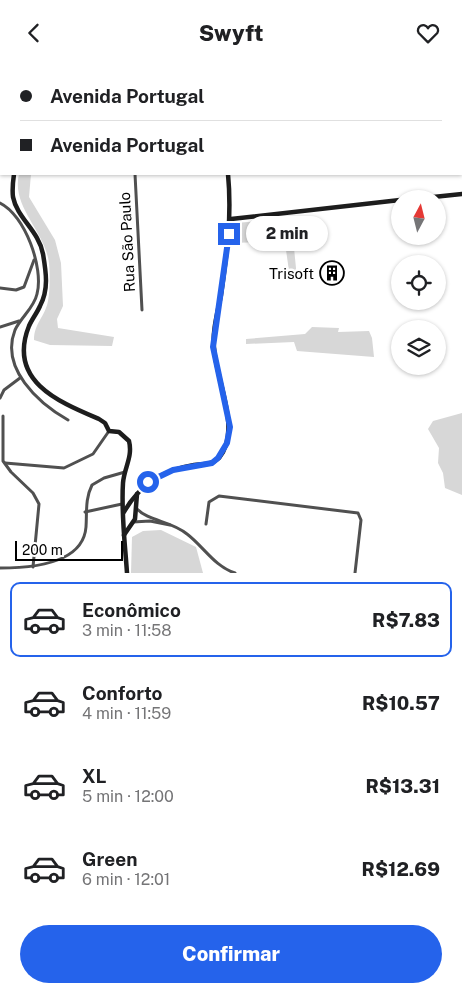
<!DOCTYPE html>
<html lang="pt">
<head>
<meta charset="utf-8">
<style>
	:root { --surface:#fff; --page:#f6f6f6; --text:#202124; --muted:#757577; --line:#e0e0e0; --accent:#2563eb }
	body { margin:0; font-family:"Public Sans",sans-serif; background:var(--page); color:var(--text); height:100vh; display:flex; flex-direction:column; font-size:19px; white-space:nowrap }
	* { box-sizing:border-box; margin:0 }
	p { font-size:16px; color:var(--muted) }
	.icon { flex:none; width:28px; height:28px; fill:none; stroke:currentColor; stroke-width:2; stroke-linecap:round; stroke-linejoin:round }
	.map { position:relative; height:508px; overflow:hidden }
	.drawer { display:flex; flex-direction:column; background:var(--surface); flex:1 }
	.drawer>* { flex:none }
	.banner { position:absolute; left:0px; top:0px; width:462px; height:110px; box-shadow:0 1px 4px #0004; display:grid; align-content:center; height:110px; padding:0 20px; background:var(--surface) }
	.needle { width:32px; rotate:7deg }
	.fabs { position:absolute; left:391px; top:125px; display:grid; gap:10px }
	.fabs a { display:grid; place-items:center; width:55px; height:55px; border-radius:50%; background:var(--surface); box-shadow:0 1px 4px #0004; font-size:25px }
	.scale { position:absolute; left:15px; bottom:12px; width:108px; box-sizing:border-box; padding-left:5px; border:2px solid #000; border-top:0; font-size:14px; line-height:18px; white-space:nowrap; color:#000; -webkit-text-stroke:4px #fff; paint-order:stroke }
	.end { position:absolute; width:22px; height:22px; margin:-11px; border:6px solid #2563eb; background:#fff; box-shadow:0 0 0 2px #fff }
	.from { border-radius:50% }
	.bubble { position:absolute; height:35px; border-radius:18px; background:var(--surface); box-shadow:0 1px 4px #0004; font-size:16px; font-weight:800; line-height:35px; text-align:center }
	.banner b { display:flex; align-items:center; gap:18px; height:48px; font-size:19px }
	.banner b+b { border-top:1px solid var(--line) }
	.banner i { width:12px; height:12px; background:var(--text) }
	ul { padding:9px 0 0; list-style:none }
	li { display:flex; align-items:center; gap:15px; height:75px; margin:0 10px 8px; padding:0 10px; border:2px solid transparent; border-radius:10px }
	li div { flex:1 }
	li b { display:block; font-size:19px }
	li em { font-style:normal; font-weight:800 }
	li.selected { border-color:var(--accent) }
	li>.icon { width:45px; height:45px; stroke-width:1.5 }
	.cta { display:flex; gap:10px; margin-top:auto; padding:10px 20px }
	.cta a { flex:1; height:58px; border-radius:30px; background:var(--accent); color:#fff; font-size:20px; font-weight:800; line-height:58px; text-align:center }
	header { display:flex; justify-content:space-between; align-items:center; height:65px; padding:0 20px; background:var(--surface); font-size:22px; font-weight:800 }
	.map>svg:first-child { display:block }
</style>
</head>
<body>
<header><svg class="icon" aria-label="back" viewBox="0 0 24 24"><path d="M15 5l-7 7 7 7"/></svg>Swyft<svg class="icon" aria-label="heart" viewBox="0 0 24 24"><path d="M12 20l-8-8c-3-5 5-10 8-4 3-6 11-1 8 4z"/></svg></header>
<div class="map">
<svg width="462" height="508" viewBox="0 0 462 508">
	<rect width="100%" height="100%" fill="#fff"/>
	<!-- green -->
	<g fill="#d7d7d7">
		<path d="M19,109H31L29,132L55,175L61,198L63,241L57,254L58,263L114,272L112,281L50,280L34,275C34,258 45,252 48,236C50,226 50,209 49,198C45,166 11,142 19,109Z"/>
		<path d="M291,153L297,213H290L286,185L279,181L269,182L261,177L231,178L236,158Z"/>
		<path d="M312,262L339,263L338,267L369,266L372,273L374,292L297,286L294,277L246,279V274L305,269Z"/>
		<path d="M462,348V430L445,423L443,408L438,398L439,383L428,364L433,356Z"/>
		<path d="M161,465L196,482L203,508H131L132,472L143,466Z"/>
	</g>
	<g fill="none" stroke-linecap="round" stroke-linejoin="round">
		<!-- street -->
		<g stroke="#505050" stroke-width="3">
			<path d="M128,0V1"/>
			<path d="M135,109L142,245"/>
			<path d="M0,138C25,150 44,203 37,229C34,243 21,252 15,265C0,303 38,338 68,355"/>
			<path d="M0,223L16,225L24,222L34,195"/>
			<path d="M0,262L19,256"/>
			<path d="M0,333L4,325L20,313"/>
			<path d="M3,351V396L11,407L33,428L39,439L33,502"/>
			<path d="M5,398L64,403L93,389L109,366"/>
			<path d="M136,443C149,457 170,455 187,469C203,481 215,502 235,508"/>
			<path d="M85,447L122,439"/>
			<path d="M133,457L150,456L170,460"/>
			<path d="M206,459L209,437L219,431L358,448L361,455L355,508"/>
			<path d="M0,503C28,503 83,500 86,462C87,447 85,434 92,420L104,413L125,407"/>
		</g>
		<!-- secondary -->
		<g stroke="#1d1d1d" stroke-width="4.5">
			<path d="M216,0V1"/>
			<path d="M48,1V0"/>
			<path d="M14,109C13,116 12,124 13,132C17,153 39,166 43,189C46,207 49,224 40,241C37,248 32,254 29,261C7,316 59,337 99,354L105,358L109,366L119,367L129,376C133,392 124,403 123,418C121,448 125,478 127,508"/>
			<path d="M414,134L462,129"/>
			<path d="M231,154L400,135"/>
			<path d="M124,447C140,419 163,405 194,400C203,399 212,400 219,393C242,365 216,315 214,283C212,266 218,246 221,230C227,188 232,151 228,109"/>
			<path d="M124,470L135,454L137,429"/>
		</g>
	</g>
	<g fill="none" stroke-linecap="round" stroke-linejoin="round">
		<!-- route -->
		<path stroke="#2563eb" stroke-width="6" d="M148,417L173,405L212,398L218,393L227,378L230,362L213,282L229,169"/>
	</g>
	<!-- icons -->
	<defs>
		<g id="building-ring" transform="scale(1.25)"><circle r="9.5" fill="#fff" stroke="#000" stroke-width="1.5"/><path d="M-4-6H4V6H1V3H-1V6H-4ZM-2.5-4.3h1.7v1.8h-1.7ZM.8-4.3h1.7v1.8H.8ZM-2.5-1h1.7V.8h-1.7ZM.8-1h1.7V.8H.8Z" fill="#000"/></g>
	</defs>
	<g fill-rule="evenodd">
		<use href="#building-ring" x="332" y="208"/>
	</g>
	<g text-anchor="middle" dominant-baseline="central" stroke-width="5" stroke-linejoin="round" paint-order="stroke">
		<!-- street labels -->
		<g font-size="15" fill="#000" stroke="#fff">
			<text transform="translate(127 177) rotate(-93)">Rua São Paulo</text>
		</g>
		<!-- poi labels -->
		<g font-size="15" fill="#000" stroke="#fff" text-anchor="end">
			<text x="314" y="208">Trisoft</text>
		</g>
	</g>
</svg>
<div class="fabs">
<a><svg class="needle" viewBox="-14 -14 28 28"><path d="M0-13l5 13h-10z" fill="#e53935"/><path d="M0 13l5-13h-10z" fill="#757577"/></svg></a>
<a><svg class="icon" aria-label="locate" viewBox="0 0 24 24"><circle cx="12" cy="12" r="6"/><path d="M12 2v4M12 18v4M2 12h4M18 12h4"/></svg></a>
<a><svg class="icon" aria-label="layers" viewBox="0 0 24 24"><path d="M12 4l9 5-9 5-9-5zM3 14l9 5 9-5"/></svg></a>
</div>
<div class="scale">200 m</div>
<i class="end from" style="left:148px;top:417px"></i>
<i class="end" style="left:229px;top:169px"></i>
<div class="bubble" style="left:246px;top:151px;width:82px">2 min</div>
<div class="banner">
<b><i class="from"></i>Avenida Portugal</b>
<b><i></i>Avenida Portugal</b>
</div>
</div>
<section class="drawer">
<ul>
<li class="selected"><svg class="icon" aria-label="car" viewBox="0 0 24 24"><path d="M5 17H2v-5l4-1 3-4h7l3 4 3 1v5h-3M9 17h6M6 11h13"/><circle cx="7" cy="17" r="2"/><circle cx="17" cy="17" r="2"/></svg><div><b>Econômico</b><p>3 min · 11:58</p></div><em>R$7.83</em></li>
<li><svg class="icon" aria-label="car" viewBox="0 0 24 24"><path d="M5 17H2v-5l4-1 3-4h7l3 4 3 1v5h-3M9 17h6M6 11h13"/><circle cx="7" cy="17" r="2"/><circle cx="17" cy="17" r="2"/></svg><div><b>Conforto</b><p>4 min · 11:59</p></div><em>R$10.57</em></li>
<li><svg class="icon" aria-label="car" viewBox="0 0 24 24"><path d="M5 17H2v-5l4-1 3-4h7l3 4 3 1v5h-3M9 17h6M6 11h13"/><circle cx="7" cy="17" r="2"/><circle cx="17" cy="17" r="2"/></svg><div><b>XL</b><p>5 min · 12:00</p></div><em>R$13.31</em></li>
<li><svg class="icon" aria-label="car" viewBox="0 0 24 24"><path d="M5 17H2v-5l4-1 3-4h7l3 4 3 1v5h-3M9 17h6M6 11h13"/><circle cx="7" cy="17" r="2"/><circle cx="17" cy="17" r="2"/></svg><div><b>Green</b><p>6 min · 12:01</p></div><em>R$12.69</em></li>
</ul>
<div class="cta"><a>Confirmar</a></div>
</section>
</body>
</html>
